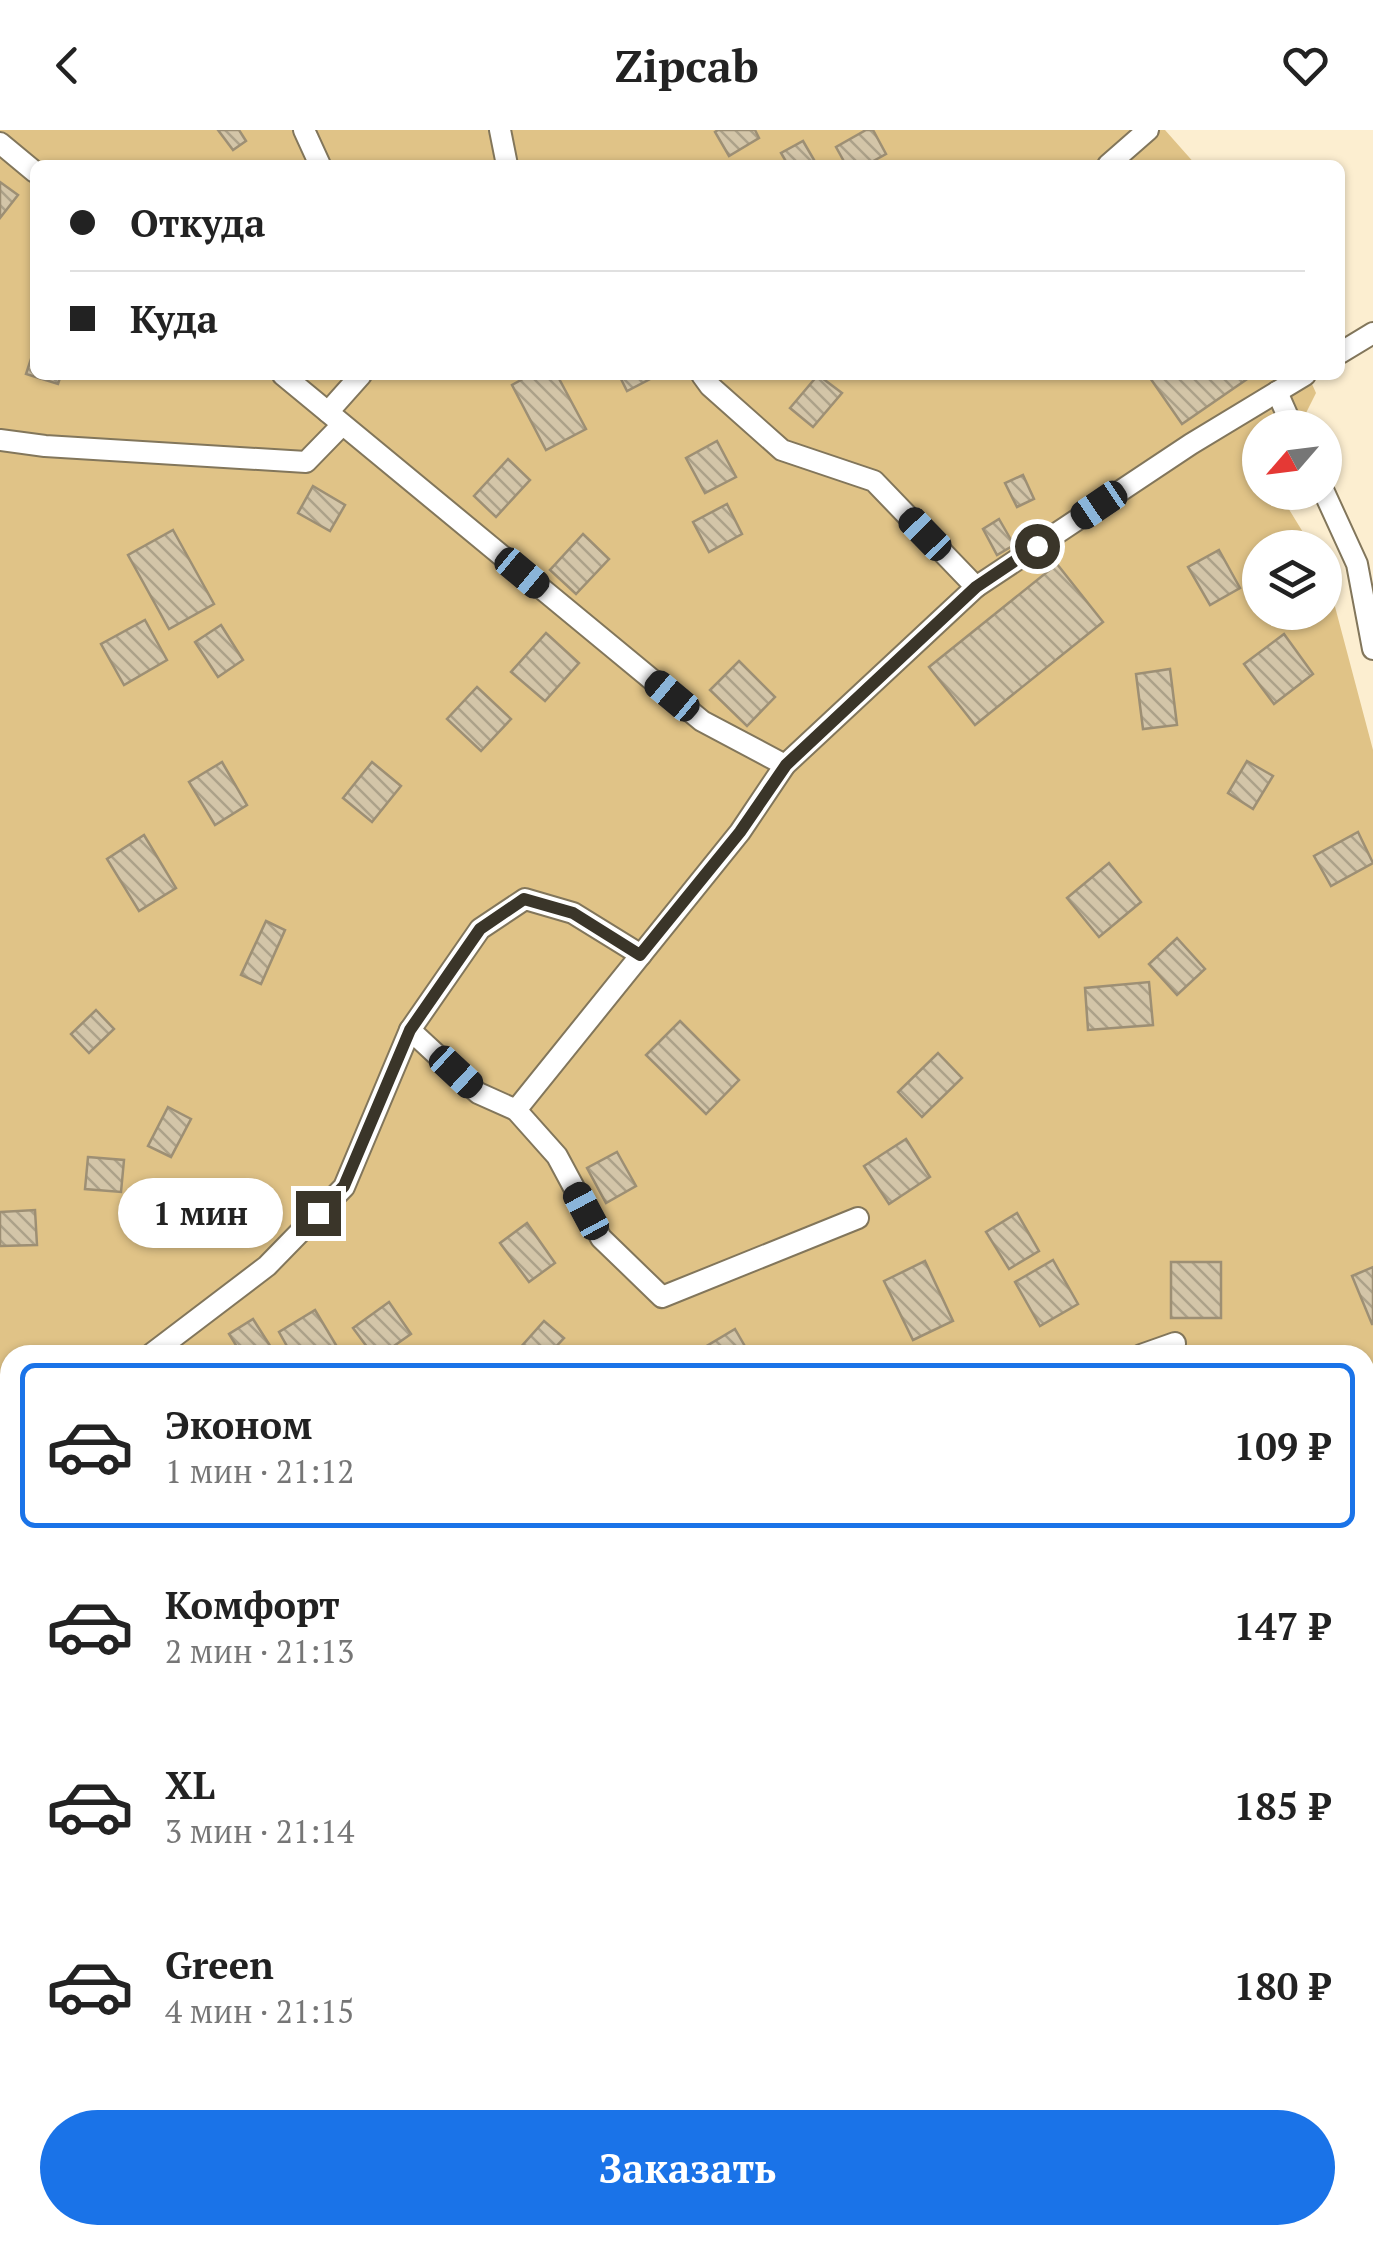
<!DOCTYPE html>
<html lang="ru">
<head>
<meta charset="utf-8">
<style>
	:root { --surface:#fff; --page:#f2f2f2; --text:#222; --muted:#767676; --line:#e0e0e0; --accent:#1a73e8 }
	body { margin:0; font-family:"PT Serif",serif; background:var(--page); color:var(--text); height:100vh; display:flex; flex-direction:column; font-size:38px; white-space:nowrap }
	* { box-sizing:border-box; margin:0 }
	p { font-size:32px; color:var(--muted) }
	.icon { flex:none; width:55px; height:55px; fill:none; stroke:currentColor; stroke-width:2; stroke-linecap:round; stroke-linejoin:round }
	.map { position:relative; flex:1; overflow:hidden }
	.panel { position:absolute; left:0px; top:1215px; width:1375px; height:900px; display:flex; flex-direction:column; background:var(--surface); border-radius:30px 30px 0 0; box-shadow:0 2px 8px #0004 }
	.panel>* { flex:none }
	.banner { position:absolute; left:30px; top:30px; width:1315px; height:220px; border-radius:15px; box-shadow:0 2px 8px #0004; display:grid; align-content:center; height:220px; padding:0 40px; background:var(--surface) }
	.needle { width:65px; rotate:242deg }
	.tools { position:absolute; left:1242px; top:280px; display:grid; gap:20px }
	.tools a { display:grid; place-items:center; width:100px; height:100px; border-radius:50%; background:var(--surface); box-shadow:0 2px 8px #0004; font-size:50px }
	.end { position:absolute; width:45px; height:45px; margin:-22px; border:12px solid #3a3529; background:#fff; box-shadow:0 0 0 5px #fff }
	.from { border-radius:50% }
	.bubble { position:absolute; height:70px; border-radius:35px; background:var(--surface); box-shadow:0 2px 8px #0004; font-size:32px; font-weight:800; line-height:70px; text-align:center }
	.car { position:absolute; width:30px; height:60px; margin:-30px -15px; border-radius:12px; box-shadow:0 0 8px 2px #0007; background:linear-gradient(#222 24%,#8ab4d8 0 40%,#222 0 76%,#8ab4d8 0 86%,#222 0) }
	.banner b { display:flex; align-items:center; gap:35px; height:95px; font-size:38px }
	.banner b+b { border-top:2px solid var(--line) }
	.banner i { width:25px; height:25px; background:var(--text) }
	ul { padding:18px 0 0; list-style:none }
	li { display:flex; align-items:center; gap:30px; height:165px; margin:0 20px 15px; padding:0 20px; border:5px solid transparent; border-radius:15px }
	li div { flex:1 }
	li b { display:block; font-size:38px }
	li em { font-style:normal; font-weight:800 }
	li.on { border-color:var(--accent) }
	li>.icon { width:90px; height:90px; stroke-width:1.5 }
	.action { display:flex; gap:20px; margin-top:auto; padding:20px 40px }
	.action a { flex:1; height:115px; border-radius:60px; background:var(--accent); color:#fff; font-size:40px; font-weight:800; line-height:115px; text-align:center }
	header { display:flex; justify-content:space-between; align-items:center; height:130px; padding:0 40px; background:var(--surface); font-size:45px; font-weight:800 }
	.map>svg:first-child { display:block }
</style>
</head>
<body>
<header><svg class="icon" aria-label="back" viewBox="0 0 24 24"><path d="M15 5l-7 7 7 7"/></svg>Zipcab<svg class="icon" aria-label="heart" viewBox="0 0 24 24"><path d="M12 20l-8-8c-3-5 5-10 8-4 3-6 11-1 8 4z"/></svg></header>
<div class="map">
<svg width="1373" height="2115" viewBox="0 0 1373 2115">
	<defs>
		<pattern id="forest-crowns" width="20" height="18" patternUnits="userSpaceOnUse" patternTransform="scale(2.5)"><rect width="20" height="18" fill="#e0c387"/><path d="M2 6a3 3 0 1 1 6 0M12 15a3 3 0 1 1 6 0" fill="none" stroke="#c1a875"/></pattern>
		<pattern id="building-back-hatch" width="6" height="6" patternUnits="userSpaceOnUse" patternTransform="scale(2.5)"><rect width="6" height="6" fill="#d3c5a8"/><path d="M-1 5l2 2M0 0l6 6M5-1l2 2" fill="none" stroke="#aca189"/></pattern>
	</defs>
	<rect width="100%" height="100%" fill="#fceed0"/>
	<!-- forest -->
	<g fill="url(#forest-crowns)">
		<path d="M0,1729L10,1738V2105H278L280,2115H0Z"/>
		<path d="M1373,1868V2115H1246L1244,2105H1365V1877Z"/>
	</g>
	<!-- garden -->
	<path fill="#e0c387" d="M0,0H1165L1196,35H35V245H1308L1316,263L1299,297L1260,298V362L1279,363L1312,417L1260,418V482H1325V439L1373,620V1681L1365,1683V1225H10V1738L0,1729Z"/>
	<!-- building -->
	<g fill="url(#building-back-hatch)" stroke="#9d8f74" stroke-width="2.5">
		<path d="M218,0H239L246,11L233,20Z"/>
		<path d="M718,0H755L759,8L729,26L715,2Z"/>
		<path d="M866,0H873L886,24L866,35H846L836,17Z"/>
		<path d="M803,11L817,35H788L781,23Z"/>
		<path d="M0,52L18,65L0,88Z"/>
		<path d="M35,217V245H61L58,254L26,244Z"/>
		<path d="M530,245H557L586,299L546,320L512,255Z"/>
		<path d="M619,245H653L654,247L627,261Z"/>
		<path d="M818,245L842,263L813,297L790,278Z"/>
		<path d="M1148,245H1253L1182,294Z"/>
		<path d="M717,311L736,347L705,363L686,328Z"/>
		<path d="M508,329L530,350L496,387L474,366Z"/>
		<path d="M1023,345L1034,369L1017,377L1005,353Z"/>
		<path d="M313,356L345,375L330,401L298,383Z"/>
		<path d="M727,374L742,404L709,422L693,392Z"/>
		<path d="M999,389L1014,415L997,425L983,399Z"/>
		<path d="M173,400L214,474L169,499L128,425Z"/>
		<path d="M583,404L609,429L576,464L550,440Z"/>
		<path d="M1219,420L1240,458L1210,475L1188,437Z"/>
		<path d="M1057,434L1103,492L975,595L929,537Z"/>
		<path d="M145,490L167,530L124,555L101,514Z"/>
		<path d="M221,495L243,530L218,547L195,512Z"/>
		<path d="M546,503L579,533L545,571L511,542Z"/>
		<path d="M1284,504L1313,544L1274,574L1244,534Z"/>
		<path d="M739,531L775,567L747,596L710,560Z"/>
		<path d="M1170,539L1177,595L1143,599L1136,544Z"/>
		<path d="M477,557L511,589L481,621L447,589Z"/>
		<path d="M1247,631L1273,646L1253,679L1228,663Z"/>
		<path d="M222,632L247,675L215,695L189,652Z"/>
		<path d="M372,632L401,656L372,692L343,668Z"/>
		<path d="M1358,702L1373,733L1331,756L1314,726Z"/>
		<path d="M144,705L176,758L139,781L107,729Z"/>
		<path d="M1109,733L1141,772L1099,807L1067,768Z"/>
		<path d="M266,791L285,800L261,854L241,845Z"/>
		<path d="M1177,808L1205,839L1177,865L1149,834Z"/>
		<path d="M1149,852L1153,895L1088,900L1085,858Z"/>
		<path d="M96,880L114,899L89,923L71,904Z"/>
		<path d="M680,891L739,950L706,984L646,925Z"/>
		<path d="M938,923L962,948L922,987L898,962Z"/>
		<path d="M168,977L191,989L171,1027L148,1016Z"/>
		<path d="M906,1009L930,1047L889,1074L864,1036Z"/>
		<path d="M617,1022L636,1056L606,1073L587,1038Z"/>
		<path d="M88,1027L124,1030L121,1062L85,1059Z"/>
		<path d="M35,1080L37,1115L0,1116V1082Z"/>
		<path d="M1017,1083L1039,1121L1009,1139L986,1102Z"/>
		<path d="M527,1093L555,1133L529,1152L500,1113Z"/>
		<path d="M1053,1130L1078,1174L1040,1196L1015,1152Z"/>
		<path d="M925,1131L953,1191L913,1210L884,1151Z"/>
		<rect x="1171" y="1132" width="50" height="56"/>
		<path d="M1373,1137V1194H1372L1352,1146Z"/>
		<path d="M389,1172L411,1204L381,1225H373L353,1198Z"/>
		<path d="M315,1180L339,1220L330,1225H292L279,1202Z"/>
		<path d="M253,1189L276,1225H242L229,1204Z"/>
		<path d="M544,1191L564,1208L548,1225H527L520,1218Z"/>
		<path d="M735,1199L750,1225H703L700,1220Z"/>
		<path d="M1373,1737V1786L1365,1788V1739Z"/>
	</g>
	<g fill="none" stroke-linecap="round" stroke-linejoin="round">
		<!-- lane casing -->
		<g stroke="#82765b" stroke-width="24">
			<g id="lane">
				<path d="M304,0L320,35"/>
				<path d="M500,0L507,35"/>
				<path d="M0,13L35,42"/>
				<path d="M1108,35L1148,0"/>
				<path d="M1340,223L1373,203"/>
				<path d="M283,245L702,591L785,635"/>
				<path d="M702,245L710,256L782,320L874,351L976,457"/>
				<path d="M1277,262L1293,298"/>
				<path d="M328,282L361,245"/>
				<path d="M0,310L45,316L306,332L342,295"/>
				<path d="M1324,362L1357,434L1373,519"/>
				<path d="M410,900L478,963L516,980L557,1026L601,1108L662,1167L858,1088"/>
				<path d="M516,980L740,702L785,635L976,457L1191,314L1305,245"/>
				<path d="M150,1225L267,1136L344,1057L410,900L480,799L525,769L573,783L641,825"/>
				<path d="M1141,1225L1175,1213"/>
				<path d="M0,1276L10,1275"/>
				<path d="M0,1428L10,1442"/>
			</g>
		</g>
		<!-- street casing -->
		<g stroke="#82765b" stroke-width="44">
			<g id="street">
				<path d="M1365,1708L1373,1706"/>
				<path d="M979,2115L983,2105"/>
			</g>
		</g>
		<!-- lane -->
		<use href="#lane" stroke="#fff" stroke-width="20"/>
		<!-- street -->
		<use href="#street" stroke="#fff" stroke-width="40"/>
	</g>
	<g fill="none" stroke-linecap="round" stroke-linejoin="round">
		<!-- route -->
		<path stroke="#3a3529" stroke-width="12" d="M318,1083L344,1056L410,900L480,799L524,769L573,783L640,825L740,702L786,635L976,457L1037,416"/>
	</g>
</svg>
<div class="tools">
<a><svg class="needle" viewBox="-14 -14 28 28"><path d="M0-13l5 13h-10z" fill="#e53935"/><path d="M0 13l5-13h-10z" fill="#767676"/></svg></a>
<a><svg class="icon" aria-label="layers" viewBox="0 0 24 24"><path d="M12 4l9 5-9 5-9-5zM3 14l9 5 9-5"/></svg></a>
</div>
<i class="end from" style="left:1037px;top:416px"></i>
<i class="end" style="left:318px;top:1083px"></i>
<div class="bubble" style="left:118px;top:1048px;width:165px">1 мин</div>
<i class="car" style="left:1099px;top:375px;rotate:236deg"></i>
<i class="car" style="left:925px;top:404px;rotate:316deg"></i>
<i class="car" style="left:522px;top:443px;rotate:130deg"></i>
<i class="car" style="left:672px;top:566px;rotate:310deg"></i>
<i class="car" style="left:456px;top:942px;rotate:133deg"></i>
<i class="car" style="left:586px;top:1081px;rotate:332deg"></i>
<div class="banner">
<b><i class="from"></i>Откуда</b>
<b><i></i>Куда</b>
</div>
<section class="panel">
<ul>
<li class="on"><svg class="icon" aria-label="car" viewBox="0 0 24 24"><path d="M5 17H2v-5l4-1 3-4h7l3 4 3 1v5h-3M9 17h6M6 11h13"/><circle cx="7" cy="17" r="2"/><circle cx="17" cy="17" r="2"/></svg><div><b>Эконом</b><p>1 мин · 21:12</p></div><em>109 ₽</em></li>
<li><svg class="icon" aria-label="car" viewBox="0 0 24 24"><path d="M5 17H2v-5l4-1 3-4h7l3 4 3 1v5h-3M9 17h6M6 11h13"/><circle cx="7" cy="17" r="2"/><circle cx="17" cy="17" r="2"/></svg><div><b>Комфорт</b><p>2 мин · 21:13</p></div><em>147 ₽</em></li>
<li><svg class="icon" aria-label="car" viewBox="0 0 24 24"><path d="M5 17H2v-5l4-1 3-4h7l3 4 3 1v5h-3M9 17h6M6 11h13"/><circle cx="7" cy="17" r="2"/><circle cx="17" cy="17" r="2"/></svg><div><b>XL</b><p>3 мин · 21:14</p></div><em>185 ₽</em></li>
<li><svg class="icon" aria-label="car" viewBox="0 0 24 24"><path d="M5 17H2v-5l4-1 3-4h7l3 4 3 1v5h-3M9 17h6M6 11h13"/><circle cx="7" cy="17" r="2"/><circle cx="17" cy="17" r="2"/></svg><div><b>Green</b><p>4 мин · 21:15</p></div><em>180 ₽</em></li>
</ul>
<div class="action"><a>Заказать</a></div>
</section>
</div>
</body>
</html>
